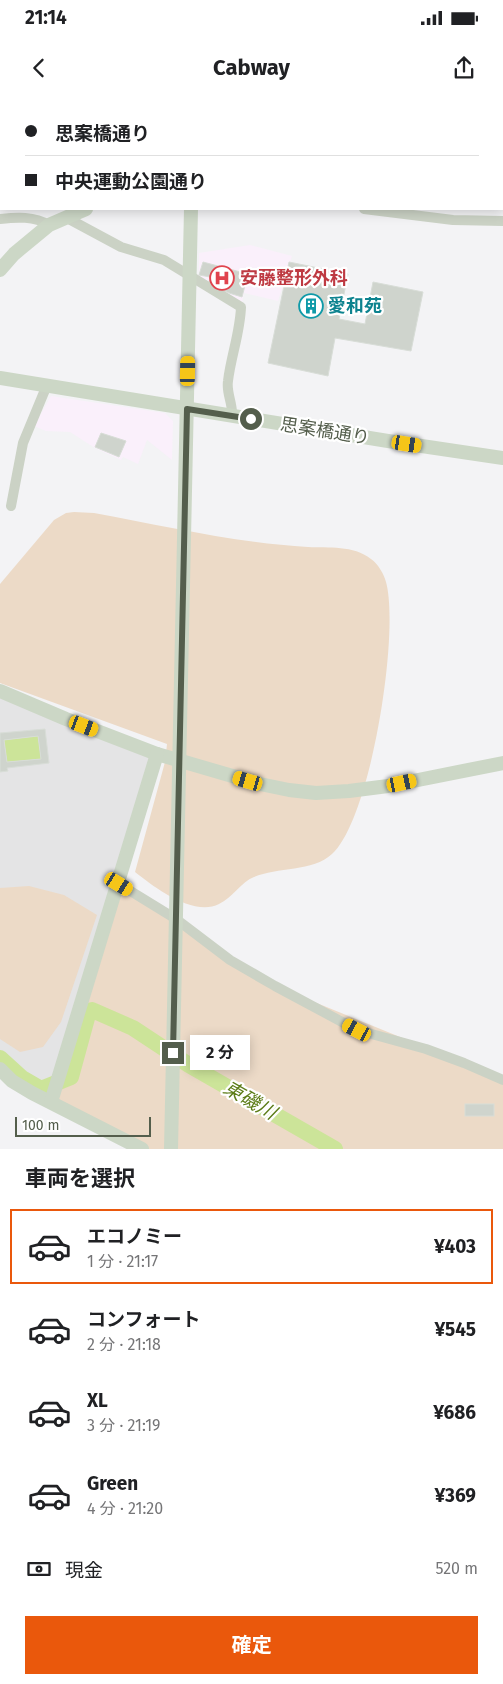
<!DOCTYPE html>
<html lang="ja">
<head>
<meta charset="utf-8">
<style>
	:root { --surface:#fff; --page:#f6f6f6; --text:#202124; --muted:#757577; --line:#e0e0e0; --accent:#ea580c }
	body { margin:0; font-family:"Fira Sans","Noto Sans JP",sans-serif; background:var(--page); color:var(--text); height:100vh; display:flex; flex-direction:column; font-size:19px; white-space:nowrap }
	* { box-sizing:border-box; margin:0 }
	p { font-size:16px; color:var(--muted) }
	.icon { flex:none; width:28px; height:28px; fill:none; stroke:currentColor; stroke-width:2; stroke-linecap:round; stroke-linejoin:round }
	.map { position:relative; height:1049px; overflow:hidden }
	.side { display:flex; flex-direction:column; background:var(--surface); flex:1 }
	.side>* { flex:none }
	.banner { position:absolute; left:0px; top:0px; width:504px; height:110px; box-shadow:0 2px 12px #0003; display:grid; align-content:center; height:110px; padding:0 25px; background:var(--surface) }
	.scale { position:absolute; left:15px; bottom:12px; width:136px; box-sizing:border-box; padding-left:5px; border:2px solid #545e4c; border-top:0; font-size:14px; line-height:18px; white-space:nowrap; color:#545e4c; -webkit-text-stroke:4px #fff; paint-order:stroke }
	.end { position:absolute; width:22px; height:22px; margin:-11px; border:6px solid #545e4c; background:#fff; box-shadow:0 0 0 2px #fff }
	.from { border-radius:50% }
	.bubble { position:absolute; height:35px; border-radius:0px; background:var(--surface); box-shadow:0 2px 12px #0003; font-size:16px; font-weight:700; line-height:35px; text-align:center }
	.car { position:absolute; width:15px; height:30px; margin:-15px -8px; border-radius:6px; box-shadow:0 0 4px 1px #0007; background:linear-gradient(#f5c518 24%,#345 0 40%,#f5c518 0 76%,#345 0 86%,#f5c518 0) }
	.banner b { display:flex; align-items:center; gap:18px; height:48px; font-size:19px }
	.banner b+b { border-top:1px solid var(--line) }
	.banner i { width:12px; height:12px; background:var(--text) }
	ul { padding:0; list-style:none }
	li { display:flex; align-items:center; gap:15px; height:75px; margin:0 10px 8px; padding:0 15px; border:2px solid transparent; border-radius:0px }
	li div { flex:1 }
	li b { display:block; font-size:19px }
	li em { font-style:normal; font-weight:700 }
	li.selected { border-color:var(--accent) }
	li>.icon { width:45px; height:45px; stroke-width:1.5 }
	h2 { padding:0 25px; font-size:22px; line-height:60px }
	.pay { display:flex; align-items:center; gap:12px; height:55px; padding:0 25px; font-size:19px }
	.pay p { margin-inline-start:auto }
	.action { display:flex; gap:10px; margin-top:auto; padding:10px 25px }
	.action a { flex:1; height:58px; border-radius:0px; background:var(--accent); color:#fff; font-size:20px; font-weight:700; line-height:58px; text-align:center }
	.status { display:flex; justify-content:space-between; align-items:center; height:35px; padding:0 25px; background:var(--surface); direction:ltr }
	.status svg { height:14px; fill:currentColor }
	header { display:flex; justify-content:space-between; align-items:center; height:65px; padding:0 25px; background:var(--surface); font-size:22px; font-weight:700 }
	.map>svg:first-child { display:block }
</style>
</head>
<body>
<div class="status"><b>21:14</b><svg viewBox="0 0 49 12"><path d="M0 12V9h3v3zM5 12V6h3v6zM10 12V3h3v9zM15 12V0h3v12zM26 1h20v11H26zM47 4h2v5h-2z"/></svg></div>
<header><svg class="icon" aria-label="back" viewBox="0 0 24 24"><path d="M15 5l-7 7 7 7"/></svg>Cabway<svg class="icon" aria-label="share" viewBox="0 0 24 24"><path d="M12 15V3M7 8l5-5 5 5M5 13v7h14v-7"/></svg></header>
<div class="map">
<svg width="503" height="1049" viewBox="0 0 503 1049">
	<rect width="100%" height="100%" fill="#f3f3f5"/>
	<!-- commercial -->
	<g fill="#faf0fb">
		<path d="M0,0H182V1H1V78H0Z"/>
		<path d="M250,145L292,156L278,201L244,193L242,203L199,179V153Z"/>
		<path d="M51,296L165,313L173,321L172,360L147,340L138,364L123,357L121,360L95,348L70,332L46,331L34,326Z"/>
	</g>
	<!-- education -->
	<path fill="#e4e4e5" d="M0,597L151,656L54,984L45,988L19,974L0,954Z"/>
	<!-- green -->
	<g fill="#ecdac7">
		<path d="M74,412L94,413C165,426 236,443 308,447C329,448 353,445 371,459C378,464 384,474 386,482C400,532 371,719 332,754C313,772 277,767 254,777C241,782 232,798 219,804C193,817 154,787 135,772L165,662L167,644L0,583V484L54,420L66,413Z"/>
		<path d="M119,784L275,886L503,979V1049H142L51,1002Z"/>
		<path d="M29,786L64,795L97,815L61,922L43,947L20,952L0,939V788Z"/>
	</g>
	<!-- water -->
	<path fill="#cce499" d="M38,636L41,659L7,662L4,640Z"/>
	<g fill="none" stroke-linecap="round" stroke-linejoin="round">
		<!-- river -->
		<path stroke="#cce499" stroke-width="16" d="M0,958L22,978L41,989L71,977L89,911L92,910L133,928L189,965L335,1049"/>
	</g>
	<!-- building -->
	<g fill="#cfd4cd" stroke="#d8ddd7" fill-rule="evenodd">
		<path d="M203,162L248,174L242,197L229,193L209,183L210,177L199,175Z"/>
		<path d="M289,162L348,174L339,219L365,224L373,182L423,192L411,251L335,238L328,276L268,263Z"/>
		<path d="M101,333L126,341L119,357L95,347Z"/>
		<path d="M45,629L49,663L7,668L8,671L0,672V633ZM38,636L41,659L7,662L4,640Z"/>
		<rect x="465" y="1004" width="29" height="12"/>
	</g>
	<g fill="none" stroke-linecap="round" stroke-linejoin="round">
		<!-- street -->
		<g stroke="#cbd2c5" stroke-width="10">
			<path d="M357,1V0"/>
			<path d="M364,109L453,120L503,121"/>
			<path d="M67,118L121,147L164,160L241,207C240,233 231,256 228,281C226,293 233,303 232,316"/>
			<path d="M0,119C17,117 34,116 49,125"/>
			<path d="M11,406L23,343L47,285"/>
			<path d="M119,784L176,819L230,860L275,886L357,930L426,949L464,963L503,980"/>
		</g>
		<!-- secondary -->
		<g stroke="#ccd7c6" stroke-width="14">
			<path d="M193,1L194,0"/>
			<path d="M0,170L14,154L49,125L86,109"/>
			<path d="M0,278L388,341L503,358"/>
			<path d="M0,591L66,619L157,654L260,684L289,690L316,693L349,691L388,686L503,663"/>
			<path d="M0,969L12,981L32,993L142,1049"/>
			<path d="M51,1002L157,654"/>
			<path d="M171,1049L191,109"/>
		</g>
	</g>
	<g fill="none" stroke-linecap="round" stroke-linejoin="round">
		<!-- route -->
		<path stroke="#545e4c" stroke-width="6" d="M173,953L187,309L251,319"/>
	</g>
	<!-- icons -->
	<defs>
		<g id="hospital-ring" transform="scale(1.25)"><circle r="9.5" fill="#fff" stroke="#e0444e" stroke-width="1.5"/><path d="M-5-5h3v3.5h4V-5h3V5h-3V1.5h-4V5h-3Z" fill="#e0444e"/></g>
		<g id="building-ring" transform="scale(1.25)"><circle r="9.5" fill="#fff" stroke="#0f9aa8" stroke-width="1.5"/><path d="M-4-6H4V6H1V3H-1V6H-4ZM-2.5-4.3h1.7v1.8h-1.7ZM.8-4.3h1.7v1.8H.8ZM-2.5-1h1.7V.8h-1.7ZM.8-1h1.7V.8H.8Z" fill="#0f9aa8"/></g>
	</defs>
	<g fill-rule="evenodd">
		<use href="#hospital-ring" x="222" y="178"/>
		<use href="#building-ring" x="311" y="206"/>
	</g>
	<g text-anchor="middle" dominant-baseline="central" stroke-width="4.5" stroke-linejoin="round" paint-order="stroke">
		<!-- health labels -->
		<g font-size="18" font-weight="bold" fill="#be3a42" stroke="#fff" text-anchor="start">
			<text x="240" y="178">安藤整形外科</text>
		</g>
		<!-- culture labels -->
		<g font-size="18" font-weight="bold" fill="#0d838f" stroke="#fff" text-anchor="start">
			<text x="328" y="206">愛和苑</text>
		</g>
		<!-- street labels -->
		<g font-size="18" fill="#545e4c" stroke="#fff">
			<text transform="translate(325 331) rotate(9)">思案橋通り</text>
		</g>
		<!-- water labels -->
		<g font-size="19" font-style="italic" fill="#5d7d19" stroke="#fff">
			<text transform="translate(250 1000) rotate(30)">東磯川</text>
		</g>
	</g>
</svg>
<div class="scale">100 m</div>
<i class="end from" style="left:251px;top:319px"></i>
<i class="end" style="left:173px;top:953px"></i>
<div class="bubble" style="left:190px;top:935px;width:60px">2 分</div>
<i class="car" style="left:188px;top:271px;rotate:1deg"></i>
<i class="car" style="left:407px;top:344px;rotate:99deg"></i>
<i class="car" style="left:84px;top:626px;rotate:111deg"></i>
<i class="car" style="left:248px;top:681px;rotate:286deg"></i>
<i class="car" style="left:402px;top:683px;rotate:78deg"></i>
<i class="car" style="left:119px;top:784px;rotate:121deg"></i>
<i class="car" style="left:357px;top:930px;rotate:298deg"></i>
<div class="banner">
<b><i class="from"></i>思案橋通り</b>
<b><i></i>中央運動公園通り</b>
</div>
</div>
<section class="side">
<h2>車両を選択</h2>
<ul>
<li class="selected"><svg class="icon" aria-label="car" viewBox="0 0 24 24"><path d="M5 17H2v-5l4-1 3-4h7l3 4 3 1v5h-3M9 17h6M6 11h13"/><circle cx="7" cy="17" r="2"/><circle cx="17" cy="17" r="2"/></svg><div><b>エコノミー</b><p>1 分 · 21:17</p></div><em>¥403</em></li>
<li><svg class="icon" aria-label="car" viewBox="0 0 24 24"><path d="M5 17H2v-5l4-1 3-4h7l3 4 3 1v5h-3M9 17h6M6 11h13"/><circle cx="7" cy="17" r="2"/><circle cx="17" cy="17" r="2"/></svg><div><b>コンフォート</b><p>2 分 · 21:18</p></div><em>¥545</em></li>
<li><svg class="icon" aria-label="car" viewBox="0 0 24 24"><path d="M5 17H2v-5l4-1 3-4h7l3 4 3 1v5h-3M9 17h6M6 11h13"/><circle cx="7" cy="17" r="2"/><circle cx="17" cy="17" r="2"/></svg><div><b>XL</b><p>3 分 · 21:19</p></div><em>¥686</em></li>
<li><svg class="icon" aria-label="car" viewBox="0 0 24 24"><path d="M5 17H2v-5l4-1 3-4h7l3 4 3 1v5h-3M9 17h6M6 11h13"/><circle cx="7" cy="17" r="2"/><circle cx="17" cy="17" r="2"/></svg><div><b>Green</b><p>4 分 · 21:20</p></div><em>¥369</em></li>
</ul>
<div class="pay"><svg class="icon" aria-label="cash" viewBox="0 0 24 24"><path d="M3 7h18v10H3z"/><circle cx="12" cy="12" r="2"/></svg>現金<p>520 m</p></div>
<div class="action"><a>確定</a></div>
</section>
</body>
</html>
